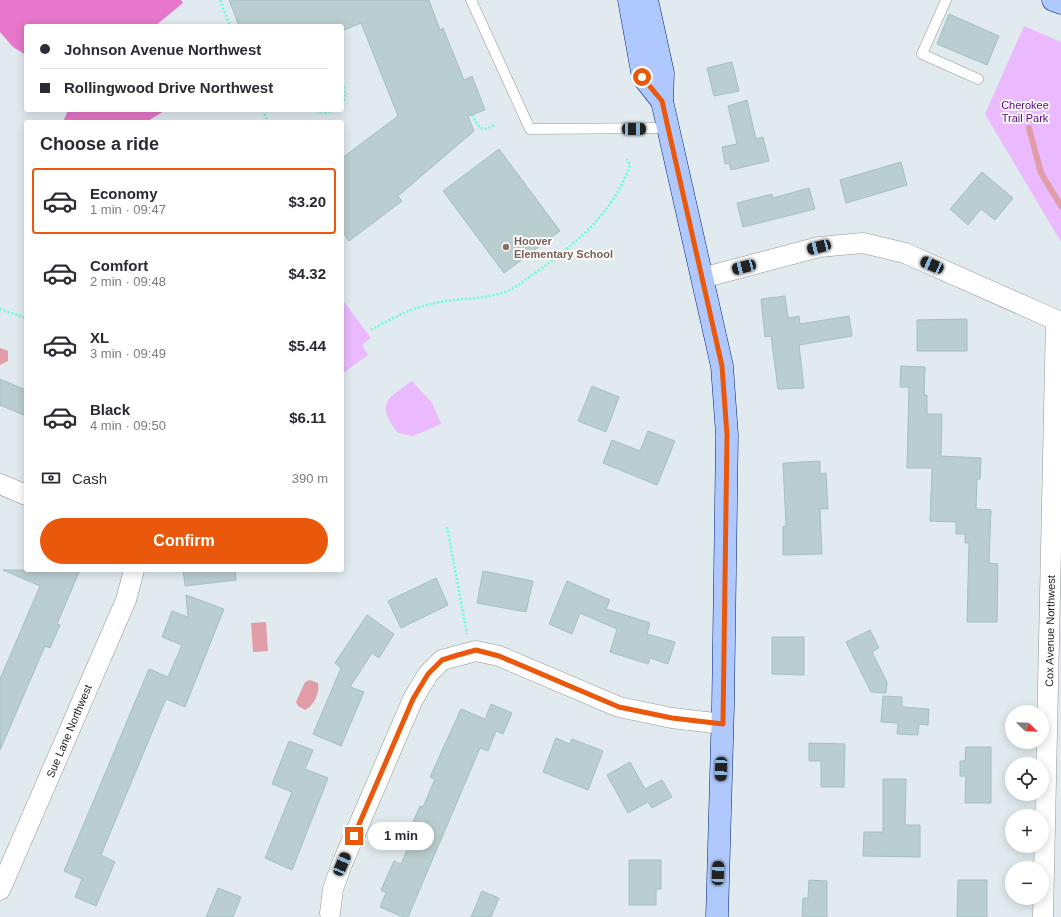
<!DOCTYPE html>
<html lang="en">
<head>
<meta charset="utf-8">
<style>
	:root { --surface:#fff; --page:#f7f7f7; --text:#2b2b33; --muted:#7c7c81; --line:#e1e1e2; --accent:#ea580c }
	body { margin:0; font-family:Arial,sans-serif; background:var(--page); color:var(--text); height:100vh; display:flex; flex-direction:column; font-size:15px; white-space:nowrap }
	* { box-sizing:border-box; margin:0 }
	p { font-size:13px; color:var(--muted) }
	.icon { flex:none; width:22px; height:22px; fill:none; stroke:currentColor; stroke-width:2; stroke-linecap:round; stroke-linejoin:round }
	.map { position:relative; flex:1; overflow:hidden }
	.drawer { position:absolute; left:24px; top:120px; width:320px; height:452px; display:flex; flex-direction:column; background:var(--surface); border-radius:4px; box-shadow:0 2px 10px #0003 }
	.drawer>* { flex:none }
	.hud { position:absolute; left:24px; top:24px; width:320px; height:88px; border-radius:4px; box-shadow:0 2px 10px #0003; display:grid; align-content:center; height:88px; padding:0 16px; background:var(--surface) }
	.needle { width:26px; rotate:113deg }
	.tools { position:absolute; left:1005px; top:705px; display:grid; gap:8px }
	.tools a { display:grid; place-items:center; width:44px; height:44px; border-radius:50%; background:var(--surface); box-shadow:0 2px 10px #0003; font-size:20px }
	.end { position:absolute; width:18px; height:18px; margin:-9px; border:5px solid #ea580c; background:#fff; box-shadow:0 0 0 2px #fff }
	.from { border-radius:50% }
	.bubble { position:absolute; height:28px; border-radius:14px; background:var(--surface); box-shadow:0 2px 10px #0003; font-size:13px; font-weight:600; line-height:28px; text-align:center }
	.car { position:absolute; width:12px; height:24px; margin:-12px -6px; border-radius:5px; box-shadow:0 0 3px 1px #0007; background:linear-gradient(#222 24%,#8ab4d8 0 40%,#222 0 76%,#8ab4d8 0 86%,#222 0) }
	.hud b { display:flex; align-items:center; gap:14px; height:38px; font-size:15px }
	.hud b+b { border-top:1px solid var(--line) }
	.hud i { width:10px; height:10px; background:var(--text) }
	ul { padding:0; list-style:none }
	li { display:flex; align-items:center; gap:12px; height:66px; margin:0 8px 6px; padding:0 8px; border:2px solid transparent; border-radius:4px }
	li div { flex:1 }
	li b { display:block; font-size:15px }
	li em { font-style:normal; font-weight:600 }
	li.selected { border-color:var(--accent) }
	li>.icon { width:36px; height:36px; stroke-width:1.5 }
	h2 { padding:0 16px; font-size:18px; line-height:48px }
	.pay { display:flex; align-items:center; gap:10px; height:44px; padding:0 16px; font-size:15px }
	.pay p { margin-inline-start:auto }
	.primary-button { display:flex; gap:8px; margin-top:auto; padding:8px 16px }
	.primary-button a { flex:1; height:46px; border-radius:24px; background:var(--accent); color:#fff; font-size:16px; font-weight:600; line-height:46px; text-align:center }
	.map>svg:first-child { display:block }
</style>
</head>
<body>
<div class="map">
<svg width="1061" height="917" viewBox="0 0 1061 917">
	<rect width="100%" height="100%" fill="#e1ebef"/>
	<!-- park -->
	<g fill="#eab9fe">
		<path d="M1024,26L1061,42V242L985,114Z"/>
		<path d="M342,299L371,338L362,345L368,355L342,374Z"/>
		<path d="M412,381L432,403L441,424L413,436L398,433C375,403 387,399 412,381Z"/>
	</g>
	<!-- pitch -->
	<g fill="#e677cb">
		<path d="M0,0H181L183,3L155,26H26V55L13,47L0,32Z"/>
		<path d="M68,110H166L146,122H63Z"/>
	</g>
	<!-- water -->
	<g fill="#e19da7">
		<path d="M0,348L8,351V361L0,365Z"/>
		<path d="M266,622L268,651L253,652L251,623Z"/>
		<path d="M310,680L318,683C320,692 314,706 305,710L298,706L296,702L305,682Z"/>
	</g>
	<g fill="none" stroke-linecap="round" stroke-linejoin="round">
		<!-- stream -->
		<path stroke="#e19da7" stroke-width="6" d="M1029,128L1041,173L1061,206"/>
	</g>
	<!-- building -->
	<g fill="#bacecf" stroke="#a2c0c2">
		<path d="M229,0H429L440,30L443,28L464,80L472,76L485,110L468,116L474,131L398,196L402,201L349,241L342,231V158L398,116L361,23L342,31V26H239Z"/>
		<path d="M949,14L999,36L987,65L937,44Z"/>
		<path d="M732,62L739,91L714,96L707,68Z"/>
		<path d="M747,100L756,139L763,137L769,161L731,170L729,163L725,164L722,147L737,144L728,106Z"/>
		<path d="M499,149L560,231L504,273L443,191Z"/>
		<path d="M901,162L907,185L846,203L840,180Z"/>
		<path d="M982,172L1013,198L995,220L981,209L968,225L950,209Z"/>
		<path d="M809,188L815,209L743,227L737,203L772,194L773,198Z"/>
		<path d="M785,296L788,318L799,316L800,324L849,316L852,336L799,345L804,388L778,389L771,336L765,337L761,299Z"/>
		<path d="M967,319V351H917V320Z"/>
		<path d="M901,366L925,367L924,395H927V414H942L941,456L981,458L980,479H977L976,509L991,510L989,563L998,564L997,622H967L969,543H965V534H956V522L930,521L932,468H907L909,387H900Z"/>
		<path d="M0,379L26,390V416L0,405Z"/>
		<path d="M592,386L619,397L606,432L578,421Z"/>
		<path d="M648,431L675,441L657,485L603,463L612,440L640,451Z"/>
		<path d="M820,461V474L826,473L828,509H820L822,554L783,555V527L786,526L783,463Z"/>
		<path d="M3,570H80L57,624L60,625L50,648L45,646L0,750V679L40,586Z"/>
		<path d="M183,570H235L236,580L185,586Z"/>
		<path d="M483,571L533,581L526,612L477,603Z"/>
		<path d="M436,578L448,605L401,628L388,601Z"/>
		<path d="M567,581L610,600L606,609L650,623L647,634L675,642L668,664L650,658L648,664L610,652L617,629L580,613L572,634L549,624Z"/>
		<path d="M186,595L224,609L185,707L166,699L101,855L115,862L96,906L75,897L82,879L64,871L149,669L168,677L182,645L162,637L172,611L188,617Z"/>
		<path d="M367,615L394,634L379,658L372,653L350,687L364,692L341,746L313,734L341,668L335,663Z"/>
		<path d="M870,630L879,648L872,652L887,682L886,693L871,692L846,642Z"/>
		<path d="M772,637H804V675L772,674Z"/>
		<path d="M883,696L902,697V707L929,709L928,725L919,724L918,735L897,734L898,723L881,722Z"/>
		<path d="M491,704L512,713L503,734L496,731L488,751L480,748L408,917H403L380,907L386,893L381,890L394,861L401,864L414,833L409,831L420,806L423,807L435,779L430,777L461,709L485,719Z"/>
		<path d="M556,738L570,744L572,739L603,751L588,790L543,772Z"/>
		<path d="M289,741L313,750L305,769L328,778L292,870L265,858L292,792L272,784Z"/>
		<path d="M809,743L845,744L844,787H821V761H809Z"/>
		<path d="M966,747H991V803H965L966,776H960V761H965Z"/>
		<path d="M630,762L645,789L662,780L672,797L652,808L648,802L628,813L607,775Z"/>
		<path d="M883,779H906L905,825H920V857L863,856L864,832H883Z"/>
		<path d="M629,860H661V889H656V905H629Z"/>
		<path d="M809,880L827,881V917H802L803,898H808Z"/>
		<path d="M958,880H987V917H957Z"/>
		<path d="M218,888L241,897L233,917H206Z"/>
		<path d="M482,891L499,898L491,917H471Z"/>
	</g>
	<g fill="none" stroke-linecap="round" stroke-linejoin="round">
		<!-- lane casing -->
		<g stroke="#949494" stroke-width="11">
			<g id="lane">
				<path d="M471,0L530,129L668,128"/>
				<path d="M946,0L922,54L978,79"/>
			</g>
		</g>
		<!-- street casing -->
		<g stroke="#949494" stroke-width="21">
			<g id="street">
				<path d="M702,278L819,247L863,243L905,253L1056,320L1043,917"/>
				<path d="M0,484L26,495"/>
				<path d="M0,890L126,600L134,570"/>
				<path d="M330,913L333,889L342,864L413,699L428,674L442,660L476,651L499,656L619,707L672,718L723,724"/>
			</g>
		</g>
		<!-- secondary casing -->
		<g stroke="#001f77" stroke-width="23">
			<g id="secondary">
				<path d="M629,0L643,77L662,101"/>
				<path d="M647,0L663,73L662,101L722,366L727,435L723,707L717,917"/>
				<path d="M1053,0L1061,3"/>
			</g>
		</g>
		<!-- path -->
		<g stroke="#62ffd5" stroke-width="2.5" stroke-dasharray="2 2" stroke-linecap="butt">
			<path d="M220,0L230,26"/>
			<path d="M342,83C346,90 345,98 342,105"/>
			<path d="M263,110L268,122"/>
			<path d="M313,110L325,113L337,110"/>
			<path d="M472,115L480,128L485,129L495,125"/>
			<path d="M0,309L26,318"/>
			<path d="M371,330C394,317 415,306 441,302C461,298 482,299 502,293C515,289 526,279 538,271C577,242 613,214 630,165L627,159"/>
			<path d="M447,527L467,634"/>
		</g>
		<!-- lane -->
		<use href="#lane" stroke="#fff" stroke-width="10"/>
		<!-- street -->
		<use href="#street" stroke="#fff" stroke-width="20"/>
		<!-- secondary -->
		<use href="#secondary" stroke="#afc9ff" stroke-width="22"/>
	</g>
	<g fill="none" stroke-linecap="round" stroke-linejoin="round">
		<!-- route -->
		<path stroke="#ea580c" stroke-width="5" d="M354,836L413,699L428,674L442,660L458,655L476,650L499,656L619,707L672,718L723,724L727,435L722,366L662,101L642,77"/>
	</g>
	<!-- markers -->
	<circle fill="#8d6e63" stroke="#fff" stroke-width="1.5" cx="506" cy="247" r="4"/>
	<g text-anchor="middle" dominant-baseline="central" stroke-width="3.5" stroke-linejoin="round" paint-order="stroke">
		<!-- park labels -->
		<g font-size="11" fill="#5e0184" stroke="#fff">
			<text x="1025" y="105">Cherokee<tspan x="1025" dy="13">Trail Park</tspan></text>
		</g>
		<!-- education labels -->
		<g font-size="11" font-weight="bold" fill="#785e54" stroke="#fff" text-anchor="start">
			<text x="514" y="241">Hoover<tspan x="514" dy="13">Elementary School</tspan></text>
		</g>
		<!-- street labels -->
		<g font-size="11" fill="#1d1d1d" stroke="#fff">
			<text transform="translate(1050 631) rotate(-89)">Cox Avenue Northwest</text>
			<text transform="translate(69 731) rotate(-67)">Sue Lane Northwest</text>
		</g>
	</g>
</svg>
<div class="tools">
<a><svg class="needle" viewBox="-14 -14 28 28"><path d="M0-13l5 13h-10z" fill="#e53935"/><path d="M0 13l5-13h-10z" fill="#7c7c81"/></svg></a>
<a><svg class="icon" aria-label="locate" viewBox="0 0 24 24"><circle cx="12" cy="12" r="6"/><path d="M12 2v4M12 18v4M2 12h4M18 12h4"/></svg></a>
<a>+</a>
<a>−</a>
</div>
<i class="end from" style="left:642px;top:77px"></i>
<i class="end" style="left:354px;top:836px"></i>
<div class="bubble" style="left:368px;top:822px;width:66px">1 min</div>
<i class="car" style="left:634px;top:129px;rotate:90deg"></i>
<i class="car" style="left:819px;top:247px;rotate:255deg"></i>
<i class="car" style="left:932px;top:265px;rotate:294deg"></i>
<i class="car" style="left:744px;top:267px;rotate:255deg"></i>
<i class="car" style="left:721px;top:769px;rotate:182deg"></i>
<i class="car" style="left:342px;top:864px;rotate:23deg"></i>
<i class="car" style="left:718px;top:873px;rotate:2deg"></i>
<div class="hud">
<b><i class="from"></i>Johnson Avenue Northwest</b>
<b><i></i>Rollingwood Drive Northwest</b>
</div>
<section class="drawer">
<h2>Choose a ride</h2>
<ul>
<li class="selected"><svg class="icon" aria-label="car" viewBox="0 0 24 24"><path d="M5 17H2v-5l4-1 3-4h7l3 4 3 1v5h-3M9 17h6M6 11h13"/><circle cx="7" cy="17" r="2"/><circle cx="17" cy="17" r="2"/></svg><div><b>Economy</b><p>1 min · 09:47</p></div><em>$3.20</em></li>
<li><svg class="icon" aria-label="car" viewBox="0 0 24 24"><path d="M5 17H2v-5l4-1 3-4h7l3 4 3 1v5h-3M9 17h6M6 11h13"/><circle cx="7" cy="17" r="2"/><circle cx="17" cy="17" r="2"/></svg><div><b>Comfort</b><p>2 min · 09:48</p></div><em>$4.32</em></li>
<li><svg class="icon" aria-label="car" viewBox="0 0 24 24"><path d="M5 17H2v-5l4-1 3-4h7l3 4 3 1v5h-3M9 17h6M6 11h13"/><circle cx="7" cy="17" r="2"/><circle cx="17" cy="17" r="2"/></svg><div><b>XL</b><p>3 min · 09:49</p></div><em>$5.44</em></li>
<li><svg class="icon" aria-label="car" viewBox="0 0 24 24"><path d="M5 17H2v-5l4-1 3-4h7l3 4 3 1v5h-3M9 17h6M6 11h13"/><circle cx="7" cy="17" r="2"/><circle cx="17" cy="17" r="2"/></svg><div><b>Black</b><p>4 min · 09:50</p></div><em>$6.11</em></li>
</ul>
<div class="pay"><svg class="icon" aria-label="cash" viewBox="0 0 24 24"><path d="M3 7h18v10H3z"/><circle cx="12" cy="12" r="2"/></svg>Cash<p>390 m</p></div>
<div class="primary-button"><a>Confirm</a></div>
</section>
</div>
</body>
</html>
